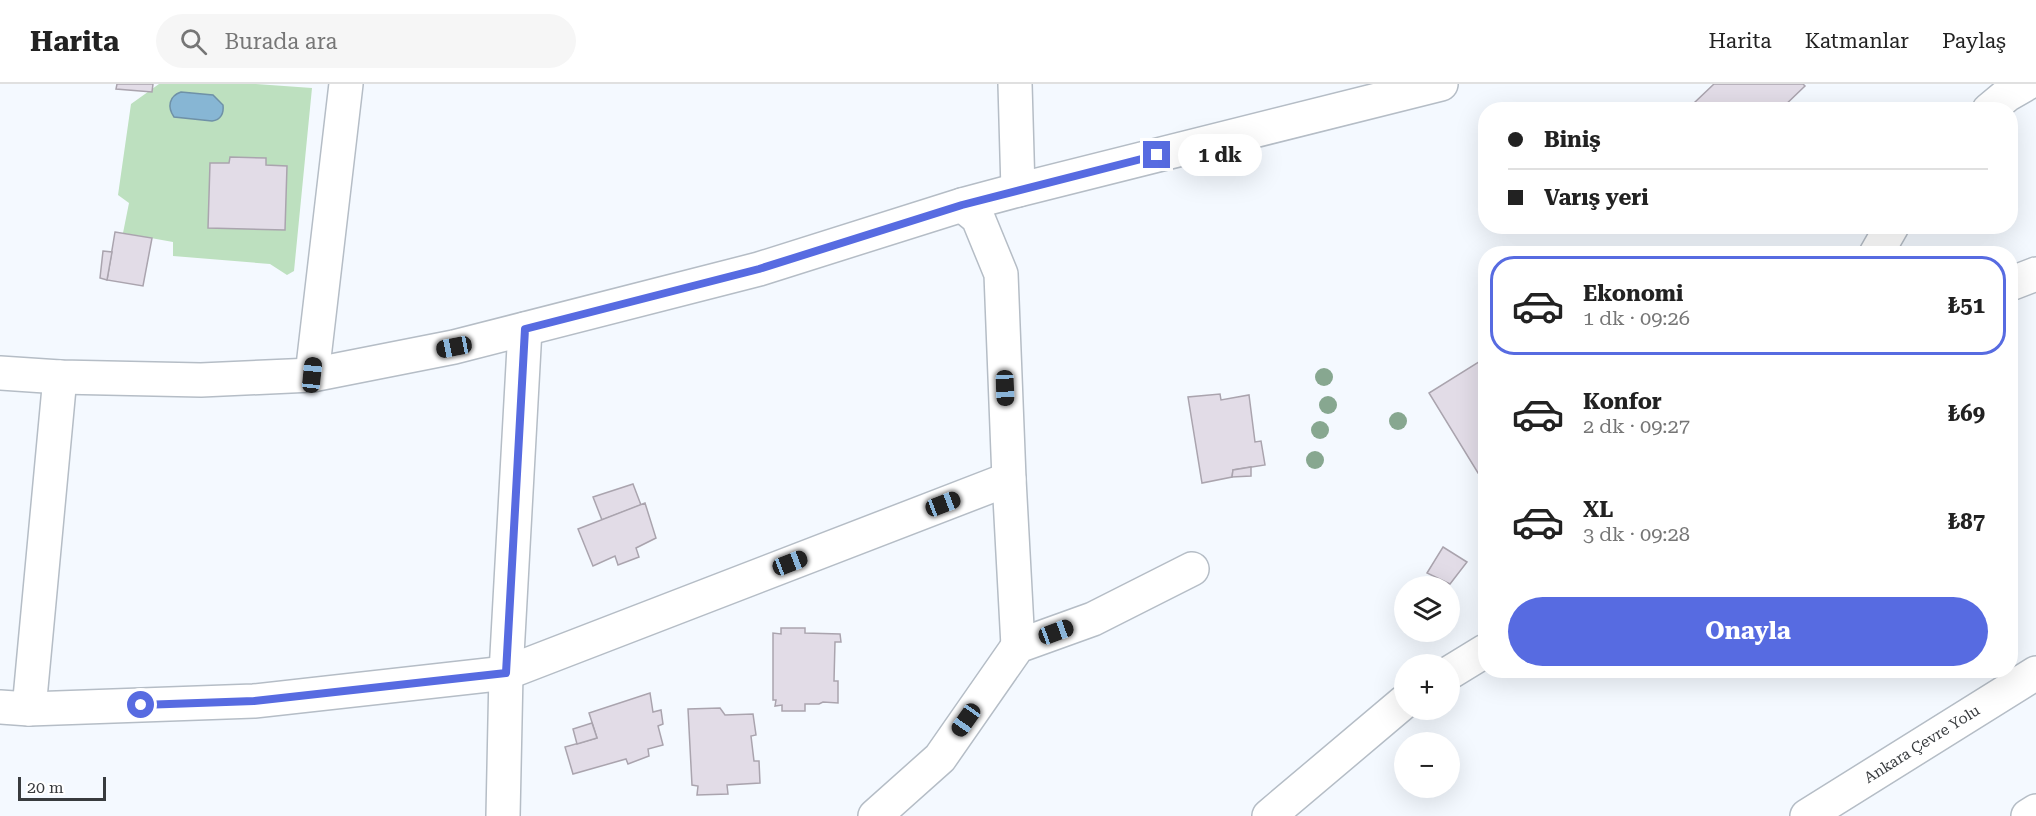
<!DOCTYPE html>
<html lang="tr">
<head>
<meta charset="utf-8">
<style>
	:root { --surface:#fff; --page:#f6f6f6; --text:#222; --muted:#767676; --line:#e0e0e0; --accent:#576be1 }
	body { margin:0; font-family:"Roboto Serif",serif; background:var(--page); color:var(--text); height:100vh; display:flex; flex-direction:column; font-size:22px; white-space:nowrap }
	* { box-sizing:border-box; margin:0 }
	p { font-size:20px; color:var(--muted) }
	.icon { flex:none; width:33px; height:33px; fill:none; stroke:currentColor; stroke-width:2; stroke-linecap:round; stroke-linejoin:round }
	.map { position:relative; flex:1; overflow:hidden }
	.sheet { position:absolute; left:1478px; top:162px; width:540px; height:432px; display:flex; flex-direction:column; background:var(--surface); border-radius:24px; box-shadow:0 6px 24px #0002 }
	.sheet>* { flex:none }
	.top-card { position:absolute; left:1478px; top:18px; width:540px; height:132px; border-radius:24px; box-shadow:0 6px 24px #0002; display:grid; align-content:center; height:132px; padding:0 30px; background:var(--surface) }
	.fabs { position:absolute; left:1394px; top:492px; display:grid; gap:12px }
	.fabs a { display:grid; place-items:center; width:66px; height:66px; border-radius:50%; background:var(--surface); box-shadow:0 6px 24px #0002; font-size:30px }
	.scale { position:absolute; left:18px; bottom:15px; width:88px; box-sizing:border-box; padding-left:6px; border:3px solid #383b3e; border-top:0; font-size:16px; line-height:21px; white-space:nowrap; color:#383b3e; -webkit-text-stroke:4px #fff; paint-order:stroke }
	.end { position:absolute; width:27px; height:27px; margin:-14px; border:8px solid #576be1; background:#fff; box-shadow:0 0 0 3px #fff }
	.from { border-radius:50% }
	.bubble { position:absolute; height:42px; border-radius:21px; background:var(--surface); box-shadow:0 6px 24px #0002; font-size:20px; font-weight:700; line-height:42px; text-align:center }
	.car { position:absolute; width:18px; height:36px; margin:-18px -9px; border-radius:8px; box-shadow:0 0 4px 2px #0007; background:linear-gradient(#222 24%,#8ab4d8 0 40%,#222 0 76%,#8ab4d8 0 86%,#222 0) }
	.top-card b { display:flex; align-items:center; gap:21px; height:57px; font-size:22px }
	.top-card b+b { border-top:2px solid var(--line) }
	.top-card i { width:15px; height:15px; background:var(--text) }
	ul { padding:10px 0 0; list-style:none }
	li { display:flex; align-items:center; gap:18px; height:99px; margin:0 12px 9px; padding:0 18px; border:3px solid transparent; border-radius:24px }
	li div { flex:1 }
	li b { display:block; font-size:22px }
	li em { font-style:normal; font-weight:700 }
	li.active { border-color:var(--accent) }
	li>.icon { width:54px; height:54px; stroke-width:1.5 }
	.cta { display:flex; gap:12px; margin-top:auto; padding:12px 30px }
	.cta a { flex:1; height:69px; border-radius:36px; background:var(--accent); color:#fff; font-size:24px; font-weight:700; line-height:69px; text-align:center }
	header { display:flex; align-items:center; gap:36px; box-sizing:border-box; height:84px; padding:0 30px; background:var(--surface); border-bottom:2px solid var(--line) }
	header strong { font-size:28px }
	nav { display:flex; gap:33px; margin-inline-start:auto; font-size:21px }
	.search { width:420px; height:54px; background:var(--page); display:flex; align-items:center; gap:15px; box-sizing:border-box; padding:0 21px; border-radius:33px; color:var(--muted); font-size:22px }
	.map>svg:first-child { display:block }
</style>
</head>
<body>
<header>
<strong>Harita</strong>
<div class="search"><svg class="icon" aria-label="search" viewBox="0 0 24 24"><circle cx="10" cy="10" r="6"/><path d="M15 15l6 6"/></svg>Burada ara</div>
<nav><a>Harita</a><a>Katmanlar</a><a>Paylaş</a></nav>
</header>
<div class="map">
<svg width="2036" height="732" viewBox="0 0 2036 732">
	<rect width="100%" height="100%" fill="#f4f9ff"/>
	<!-- green -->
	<path fill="#bde0bf" d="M159,0H256L312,4L294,187L287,191L270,180L173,172V158L123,149L129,119L118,111L131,20Z"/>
	<!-- water -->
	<path fill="#87b6d4" stroke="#6f91a7" stroke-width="1.5" d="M181,8L213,11L223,21C224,29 221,36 212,37L174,33C167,23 169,12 181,8Z"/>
	<!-- building -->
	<g fill="#e2dce7" stroke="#aaa4ae" stroke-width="1.5">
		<path d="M117,0H153L152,8L116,5Z"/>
		<path d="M1714,0H1803L1805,2L1780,26H1701L1694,19Z"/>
		<path d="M230,73L266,74V81L287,82L285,146L208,144L210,79H229Z"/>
		<path d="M115,148L152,154L143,202L107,196Z"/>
		<path d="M103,167L112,168L107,196L100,194Z"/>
		<path d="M1485,274V385L1478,389L1429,309Z"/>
		<path d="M1220,310L1221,316L1249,311L1255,358L1261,357L1265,381L1233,386L1232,393L1202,399L1188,313Z"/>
		<path d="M1251,383V392L1232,393L1233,386Z"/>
		<path d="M633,400L641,421L602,436L593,413Z"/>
		<path d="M645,419L656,454L636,464L639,473L618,481L615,472L593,482L578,445Z"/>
		<path d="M1443,463L1467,478L1450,500L1427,489Z"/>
		<path d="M781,544H805V549L840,550L841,558H835L834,597H838V619L823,618L819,620H805V627H782V621L775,622L776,616H773V549L781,550Z"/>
		<path d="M650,609L653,628L661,626L663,640L658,642L663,661L648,665L649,672L628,680L626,675L573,690L565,663L597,654L589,629Z"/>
		<path d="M720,624L725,631L753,630L756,651L751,652L754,677H759L760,699L727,701L728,710L697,711L698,702L692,701L688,625Z"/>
		<path d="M592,639L597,654L577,660L573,645Z"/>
	</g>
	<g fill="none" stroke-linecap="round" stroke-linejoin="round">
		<!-- minor casing -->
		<g stroke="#b5bdc6" stroke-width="36">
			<g id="minor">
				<path d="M1015,0L1018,106"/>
				<path d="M1989,26L2007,11L2026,0"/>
				<path d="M962,121L978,134L1001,190L1009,395L1018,562"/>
				<path d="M1876,170L1892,142"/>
				<path d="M2010,200L2036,190"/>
				<path d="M0,289L60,293L201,296L312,291L454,263L759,185L962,121L1018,106L1441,0"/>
				<path d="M312,291L346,0"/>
				<path d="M1449,589L1485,567"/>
				<path d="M0,623L29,625L254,617L506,589L1009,395"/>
				<path d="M29,625L60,293"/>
				<path d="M503,732L506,589L525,245"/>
				<path d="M875,732L940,674L1018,562L1093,535L1192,485"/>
				<path d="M1269,732L1404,618"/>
			</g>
		</g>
		<!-- highway casing -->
		<g stroke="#b5bdc6" stroke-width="36">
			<g id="highway">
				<path d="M1807,732L2036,589"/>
				<path d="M2028,732L2036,727"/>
			</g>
		</g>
		<!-- minor -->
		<use href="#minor" stroke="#fff" stroke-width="33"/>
		<!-- highway -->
		<use href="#highway" stroke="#fff" stroke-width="33"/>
	</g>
	<!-- trees -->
	<g fill="#87a790">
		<circle cx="1324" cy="293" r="9"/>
		<circle cx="1328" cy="321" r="9"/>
		<circle cx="1398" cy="337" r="9"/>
		<circle cx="1320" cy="346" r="9"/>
		<circle cx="1315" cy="376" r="9"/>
	</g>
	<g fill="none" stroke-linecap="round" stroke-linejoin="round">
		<!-- route -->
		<path stroke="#576be1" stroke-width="8" d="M141,621L254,617L506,589L525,245L759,185L962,121L1157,71"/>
	</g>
	<g text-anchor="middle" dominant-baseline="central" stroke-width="6" stroke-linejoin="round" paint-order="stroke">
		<!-- street labels -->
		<g font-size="15" fill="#383b3e" stroke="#fff">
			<text transform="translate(1922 660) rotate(-32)">Ankara Çevre Yolu</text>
		</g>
	</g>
</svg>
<div class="fabs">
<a><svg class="icon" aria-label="layers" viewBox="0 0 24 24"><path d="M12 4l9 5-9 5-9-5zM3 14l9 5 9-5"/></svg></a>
<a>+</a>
<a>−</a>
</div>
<div class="scale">20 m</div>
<i class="end from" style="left:141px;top:621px"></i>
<i class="end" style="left:1157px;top:71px"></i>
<div class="bubble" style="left:1178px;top:50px;width:84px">1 dk</div>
<i class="car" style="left:454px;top:263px;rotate:259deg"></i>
<i class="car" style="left:312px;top:291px;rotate:6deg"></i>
<i class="car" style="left:1005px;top:304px;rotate:178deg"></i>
<i class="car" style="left:943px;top:420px;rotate:69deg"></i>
<i class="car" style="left:790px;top:479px;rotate:69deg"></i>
<i class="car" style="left:1056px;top:548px;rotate:70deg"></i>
<i class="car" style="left:966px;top:636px;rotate:215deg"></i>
<div class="top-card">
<b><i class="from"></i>Biniş</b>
<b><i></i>Varış yeri</b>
</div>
<section class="sheet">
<ul>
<li class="active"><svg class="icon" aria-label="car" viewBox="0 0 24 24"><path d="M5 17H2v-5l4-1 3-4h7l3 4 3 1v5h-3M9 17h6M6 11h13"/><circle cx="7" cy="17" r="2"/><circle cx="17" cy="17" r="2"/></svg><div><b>Ekonomi</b><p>1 dk · 09:26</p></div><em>₺51</em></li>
<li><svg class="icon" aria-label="car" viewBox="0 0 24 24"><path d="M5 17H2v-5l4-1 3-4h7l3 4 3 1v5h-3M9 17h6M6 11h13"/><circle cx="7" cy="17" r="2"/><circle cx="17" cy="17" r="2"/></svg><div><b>Konfor</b><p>2 dk · 09:27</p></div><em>₺69</em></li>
<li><svg class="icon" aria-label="car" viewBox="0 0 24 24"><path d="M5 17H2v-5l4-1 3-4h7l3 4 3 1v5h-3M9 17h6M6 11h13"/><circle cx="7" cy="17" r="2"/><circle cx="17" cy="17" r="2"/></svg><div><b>XL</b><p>3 dk · 09:28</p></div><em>₺87</em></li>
</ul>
<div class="cta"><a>Onayla</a></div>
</section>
</div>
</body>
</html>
